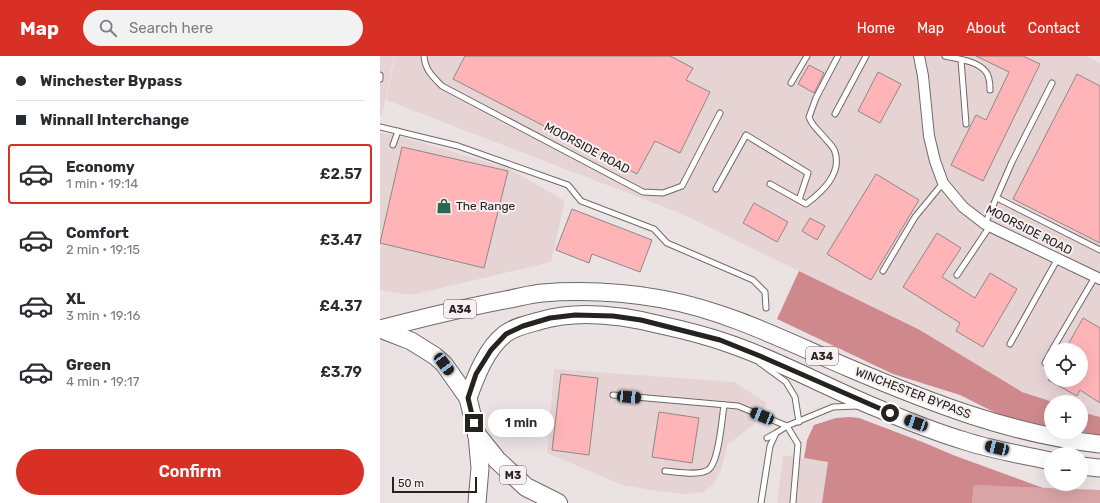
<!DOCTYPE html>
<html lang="en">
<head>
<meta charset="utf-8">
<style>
	:root { --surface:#fff; --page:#f2f2f3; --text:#2b2b33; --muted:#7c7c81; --line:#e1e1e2; --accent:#d93025 }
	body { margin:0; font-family:Rubik,sans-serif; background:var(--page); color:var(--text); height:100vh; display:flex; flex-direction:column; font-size:15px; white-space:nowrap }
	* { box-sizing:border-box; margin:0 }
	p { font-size:13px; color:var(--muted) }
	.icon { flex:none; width:22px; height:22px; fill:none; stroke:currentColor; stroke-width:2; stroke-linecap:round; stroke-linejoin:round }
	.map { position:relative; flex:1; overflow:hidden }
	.details { display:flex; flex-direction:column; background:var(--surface); width:380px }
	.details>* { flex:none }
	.guide { display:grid; align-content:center; height:88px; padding:0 16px; background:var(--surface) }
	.buttons { position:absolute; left:664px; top:287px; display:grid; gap:8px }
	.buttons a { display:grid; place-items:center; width:44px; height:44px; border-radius:50%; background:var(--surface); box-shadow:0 4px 16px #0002; font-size:20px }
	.scale { position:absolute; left:12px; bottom:10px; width:85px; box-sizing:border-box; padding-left:4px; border:2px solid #252222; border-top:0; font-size:11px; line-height:14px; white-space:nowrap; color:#252222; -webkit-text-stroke:3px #f8f0f0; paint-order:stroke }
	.end { position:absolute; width:18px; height:18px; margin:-9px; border:5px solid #252222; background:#fff; box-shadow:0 0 0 2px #fff }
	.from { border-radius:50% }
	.bubble { position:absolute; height:28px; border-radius:14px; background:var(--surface); box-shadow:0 4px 16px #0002; font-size:13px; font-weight:600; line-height:28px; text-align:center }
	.car { position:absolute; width:12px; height:24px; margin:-12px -6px; border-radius:5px; box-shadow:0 0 3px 1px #0007; background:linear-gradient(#222 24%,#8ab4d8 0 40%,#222 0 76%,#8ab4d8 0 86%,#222 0) }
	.guide b { display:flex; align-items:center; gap:14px; height:38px; font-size:15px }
	.guide b+b { border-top:1px solid var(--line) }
	.guide i { width:10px; height:10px; background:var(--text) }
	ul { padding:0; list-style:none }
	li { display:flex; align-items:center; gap:12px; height:60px; margin:0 8px 6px; padding:0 8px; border:2px solid transparent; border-radius:4px }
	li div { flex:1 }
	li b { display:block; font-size:15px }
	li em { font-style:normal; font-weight:600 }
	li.on { border-color:var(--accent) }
	li>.icon { width:36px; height:36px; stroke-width:1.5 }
	.primary-button { display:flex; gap:8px; margin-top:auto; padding:8px 16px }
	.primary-button a { flex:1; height:46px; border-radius:24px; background:var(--accent); color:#fff; font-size:16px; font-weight:600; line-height:46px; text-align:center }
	header { display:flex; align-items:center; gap:24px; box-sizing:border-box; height:56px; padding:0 20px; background:var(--accent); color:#fff }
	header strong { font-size:19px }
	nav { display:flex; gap:22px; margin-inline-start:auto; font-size:14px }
	.search { width:280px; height:36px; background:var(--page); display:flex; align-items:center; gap:10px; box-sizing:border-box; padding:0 14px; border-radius:22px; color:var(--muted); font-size:15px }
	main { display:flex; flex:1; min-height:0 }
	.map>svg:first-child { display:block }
</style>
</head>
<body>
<header>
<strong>Map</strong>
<div class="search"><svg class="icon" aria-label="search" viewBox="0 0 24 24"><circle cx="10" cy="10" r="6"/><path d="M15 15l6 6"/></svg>Search here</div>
<nav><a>Home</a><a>Map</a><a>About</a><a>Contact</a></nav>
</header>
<main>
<section class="details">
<div class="guide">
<b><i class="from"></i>Winchester Bypass</b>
<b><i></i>Winnall Interchange</b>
</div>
<ul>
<li class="on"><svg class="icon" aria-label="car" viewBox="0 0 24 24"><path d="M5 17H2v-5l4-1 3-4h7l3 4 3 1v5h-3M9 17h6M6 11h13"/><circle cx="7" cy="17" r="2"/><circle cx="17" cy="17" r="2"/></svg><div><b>Economy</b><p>1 min · 19:14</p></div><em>£2.57</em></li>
<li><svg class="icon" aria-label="car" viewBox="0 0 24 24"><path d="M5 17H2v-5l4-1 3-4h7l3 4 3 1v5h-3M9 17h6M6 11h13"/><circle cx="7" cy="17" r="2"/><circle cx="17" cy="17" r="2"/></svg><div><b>Comfort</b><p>2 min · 19:15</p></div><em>£3.47</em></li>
<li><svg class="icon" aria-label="car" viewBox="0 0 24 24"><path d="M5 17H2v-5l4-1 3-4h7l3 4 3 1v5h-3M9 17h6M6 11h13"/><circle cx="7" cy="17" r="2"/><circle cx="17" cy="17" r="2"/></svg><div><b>XL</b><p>3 min · 19:16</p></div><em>£4.37</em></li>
<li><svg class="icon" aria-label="car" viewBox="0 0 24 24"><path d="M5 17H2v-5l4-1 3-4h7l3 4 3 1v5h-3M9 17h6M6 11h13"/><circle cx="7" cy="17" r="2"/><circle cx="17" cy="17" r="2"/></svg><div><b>Green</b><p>4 min · 19:17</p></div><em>£3.79</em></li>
</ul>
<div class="primary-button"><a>Confirm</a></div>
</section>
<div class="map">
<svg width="720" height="447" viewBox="0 0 720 447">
	<rect width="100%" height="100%" fill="#ebe2e3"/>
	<!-- built -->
	<g fill="#e6d4d5" fill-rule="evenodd">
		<path d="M0,0H14L2,59L0,58Z"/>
		<path d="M15,0H707L720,8V361L701,356V346H673L642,336L540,274L300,157L6,44ZM671,294H701V324H671Z"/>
		<path d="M0,77L22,81L128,112L185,145L171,206L31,239L0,234Z"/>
		<path d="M174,313L354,326L387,347L373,369L347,389L341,414L334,428L324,436L305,438L277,435L242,429L167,397Z"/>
		<path d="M403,399L448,406L442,447H397Z"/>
	</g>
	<!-- green -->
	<path fill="#d9a4a5" d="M594,429L720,434V447H592Z"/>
	<!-- forest -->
	<g fill="#cf898c">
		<path d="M419,215L540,274L642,336L673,346H671V371L634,366L580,339L513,318L397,263Z"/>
		<path d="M701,356L720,361V379L701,376Z"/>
		<path d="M469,361L479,362L545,387L573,399L663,432L594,429L592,447H442L448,406L424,402L427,384L434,369L456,362Z"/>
	</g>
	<!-- building -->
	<g fill="#ffb5b8" stroke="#8f8787">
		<path d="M85,0H290L313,12L306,24L330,36L300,97L275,85L257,118L73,23Z"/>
		<path d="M596,0H643L660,8L603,125L571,109L596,59L606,64L629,16Z"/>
		<path d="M429,9L444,17L434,37L418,28Z"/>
		<path d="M498,16L521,28L500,67L478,55Z"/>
		<path d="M697,18L720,30V187L633,143Z"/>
		<path d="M22,91L128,115L104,212L0,187Z"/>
		<path d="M496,118L539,144L491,224L447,198Z"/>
		<path d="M374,147L408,166L397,186L363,167Z"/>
		<path d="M192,153L272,184L260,216L212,198L209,207L176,194Z"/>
		<path d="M430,162L445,170L437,184L422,175Z"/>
		<path d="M557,177L581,192L562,221L595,242L610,217L637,233L603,291L576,275L580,267L523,231Z"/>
		<path d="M703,262L720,272V347L700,334L697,340L668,324H701V294H685Z"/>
		<path d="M181,318L218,322L209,399L172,394Z"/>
		<path d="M279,356L319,362L312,407L272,401Z"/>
	</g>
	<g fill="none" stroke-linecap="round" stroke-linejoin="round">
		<!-- service casing -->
		<g stroke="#706868" stroke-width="7">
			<g id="service">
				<path d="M44,0C45,14 53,21 62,30L263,136L283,137L302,130L340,57"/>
				<path d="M565,0C578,3 598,5 606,16C610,21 610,28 610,34"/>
				<path d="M581,4L586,68"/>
				<path d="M0,19V23"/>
				<path d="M411,27L427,0"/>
				<path d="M455,58L486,0"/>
				<path d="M0,71L78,90L188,129L201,145L274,173L287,187L373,224L385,236L386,252"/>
				<path d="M13,89L18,75"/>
				<path d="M390,128L426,148C442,136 462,118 455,96C454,91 447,85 444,81C438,74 432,70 429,61L436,42L458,0"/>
				<path d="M336,133L366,79L428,117L419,144"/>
				<path d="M617,142L720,194"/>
				<path d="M605,168L632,106L672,27"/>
				<path d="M503,215L535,161L563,127"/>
				<path d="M577,219L610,170"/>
				<path d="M630,288L677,204"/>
				<path d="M672,294L715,221"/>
				<path d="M380,307L406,326L415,341L419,366"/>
				<path d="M665,307L671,296"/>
				<path d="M233,339L358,350L407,370L418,388L413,446"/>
				<path d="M387,382L396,377"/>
				<path d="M285,415C297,416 318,420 328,414C339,407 342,362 344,349"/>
				<path d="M381,447L390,390L396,377L407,370L453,351L477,350"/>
			</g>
		</g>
		<!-- minor casing -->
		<g stroke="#706868" stroke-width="12">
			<path id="minor" d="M539,0L543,20L549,80L555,105L563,127L583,151L605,168L720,223"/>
		</g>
		<!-- trunk casing -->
		<g stroke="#706868" stroke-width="19">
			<g id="trunk">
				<path d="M0,273C42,262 83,252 125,244C137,242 150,238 162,237C201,234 243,236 282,243C348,255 408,286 469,312C549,346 633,379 720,388"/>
				<path d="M0,273L31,285L55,300L64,308L88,342L97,379L100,412L97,447"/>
				<path d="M88,342C96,320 106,293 125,278C134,271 148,268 159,265C198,253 242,259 281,269C304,274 328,280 350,288C400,305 448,332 497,352C525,364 555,376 585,385C613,394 643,399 671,405"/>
				<path d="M701,410L720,412"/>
			</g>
		</g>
		<!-- motorway casing -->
		<g stroke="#706868" stroke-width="20">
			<path id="motorway" d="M97,379L117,404L146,431L178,447"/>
		</g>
		<!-- service -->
		<use href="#service" stroke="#fff" stroke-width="5"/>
		<!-- minor -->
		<use href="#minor" stroke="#fff" stroke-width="10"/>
		<!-- trunk -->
		<use href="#trunk" stroke="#fff" stroke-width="17"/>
		<!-- motorway -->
		<use href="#motorway" stroke="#fff" stroke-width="18"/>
	</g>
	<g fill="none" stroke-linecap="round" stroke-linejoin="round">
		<!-- route -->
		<path stroke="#252222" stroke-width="5" d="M94,367L88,342L96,318L111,294L126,278L143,270L170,262L195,259L233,260L261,264L340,284L380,300L510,357"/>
	</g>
	<!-- icons -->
	<defs>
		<g id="shop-bare" transform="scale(1.2)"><path d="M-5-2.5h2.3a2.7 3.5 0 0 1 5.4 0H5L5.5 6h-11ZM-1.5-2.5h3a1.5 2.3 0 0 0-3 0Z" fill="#2c6751" stroke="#f8f0f0" stroke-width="2.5" paint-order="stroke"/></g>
	</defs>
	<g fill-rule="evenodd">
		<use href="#shop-bare" x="64" y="150"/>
	</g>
	<g text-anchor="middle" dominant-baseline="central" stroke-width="4" stroke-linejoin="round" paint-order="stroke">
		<!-- shield labels -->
		<g fill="#f8f0f0" stroke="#646060" stroke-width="1">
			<rect x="64" y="244" width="32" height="18" rx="3"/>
			<rect x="426" y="291" width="32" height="18" rx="3"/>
			<rect x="120" y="410" width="26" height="18" rx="3"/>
		</g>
		<g font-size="11" font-weight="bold" fill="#252222">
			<text x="80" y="253">A34</text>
			<text x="442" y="300">A34</text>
			<text x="133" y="419">M3</text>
		</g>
		<!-- street labels -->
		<g font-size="12" fill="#252222" stroke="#f8f0f0">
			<text transform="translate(207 92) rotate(28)">MOORSIDE ROAD</text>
			<text transform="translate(649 174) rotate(27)">MOORSIDE ROAD</text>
			<text transform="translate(533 337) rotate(21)">WINCHESTER BYPASS</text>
		</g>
		<!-- poi labels -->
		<g font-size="12" fill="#252222" stroke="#f8f0f0" text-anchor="start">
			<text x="76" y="150">The Range</text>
		</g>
	</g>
</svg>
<div class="buttons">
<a><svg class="icon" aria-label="locate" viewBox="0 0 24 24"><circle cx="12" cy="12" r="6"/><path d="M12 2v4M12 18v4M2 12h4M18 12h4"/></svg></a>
<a>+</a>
<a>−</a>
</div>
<div class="scale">50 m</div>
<i class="end from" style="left:510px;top:357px"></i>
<i class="end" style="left:94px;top:367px"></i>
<div class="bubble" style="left:108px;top:353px;width:66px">1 min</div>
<i class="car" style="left:64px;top:308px;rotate:143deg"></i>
<i class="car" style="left:249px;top:341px;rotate:95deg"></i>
<i class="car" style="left:382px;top:360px;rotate:292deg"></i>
<i class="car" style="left:536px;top:367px;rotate:290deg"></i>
<i class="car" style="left:617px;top:392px;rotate:283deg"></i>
</div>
</main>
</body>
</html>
